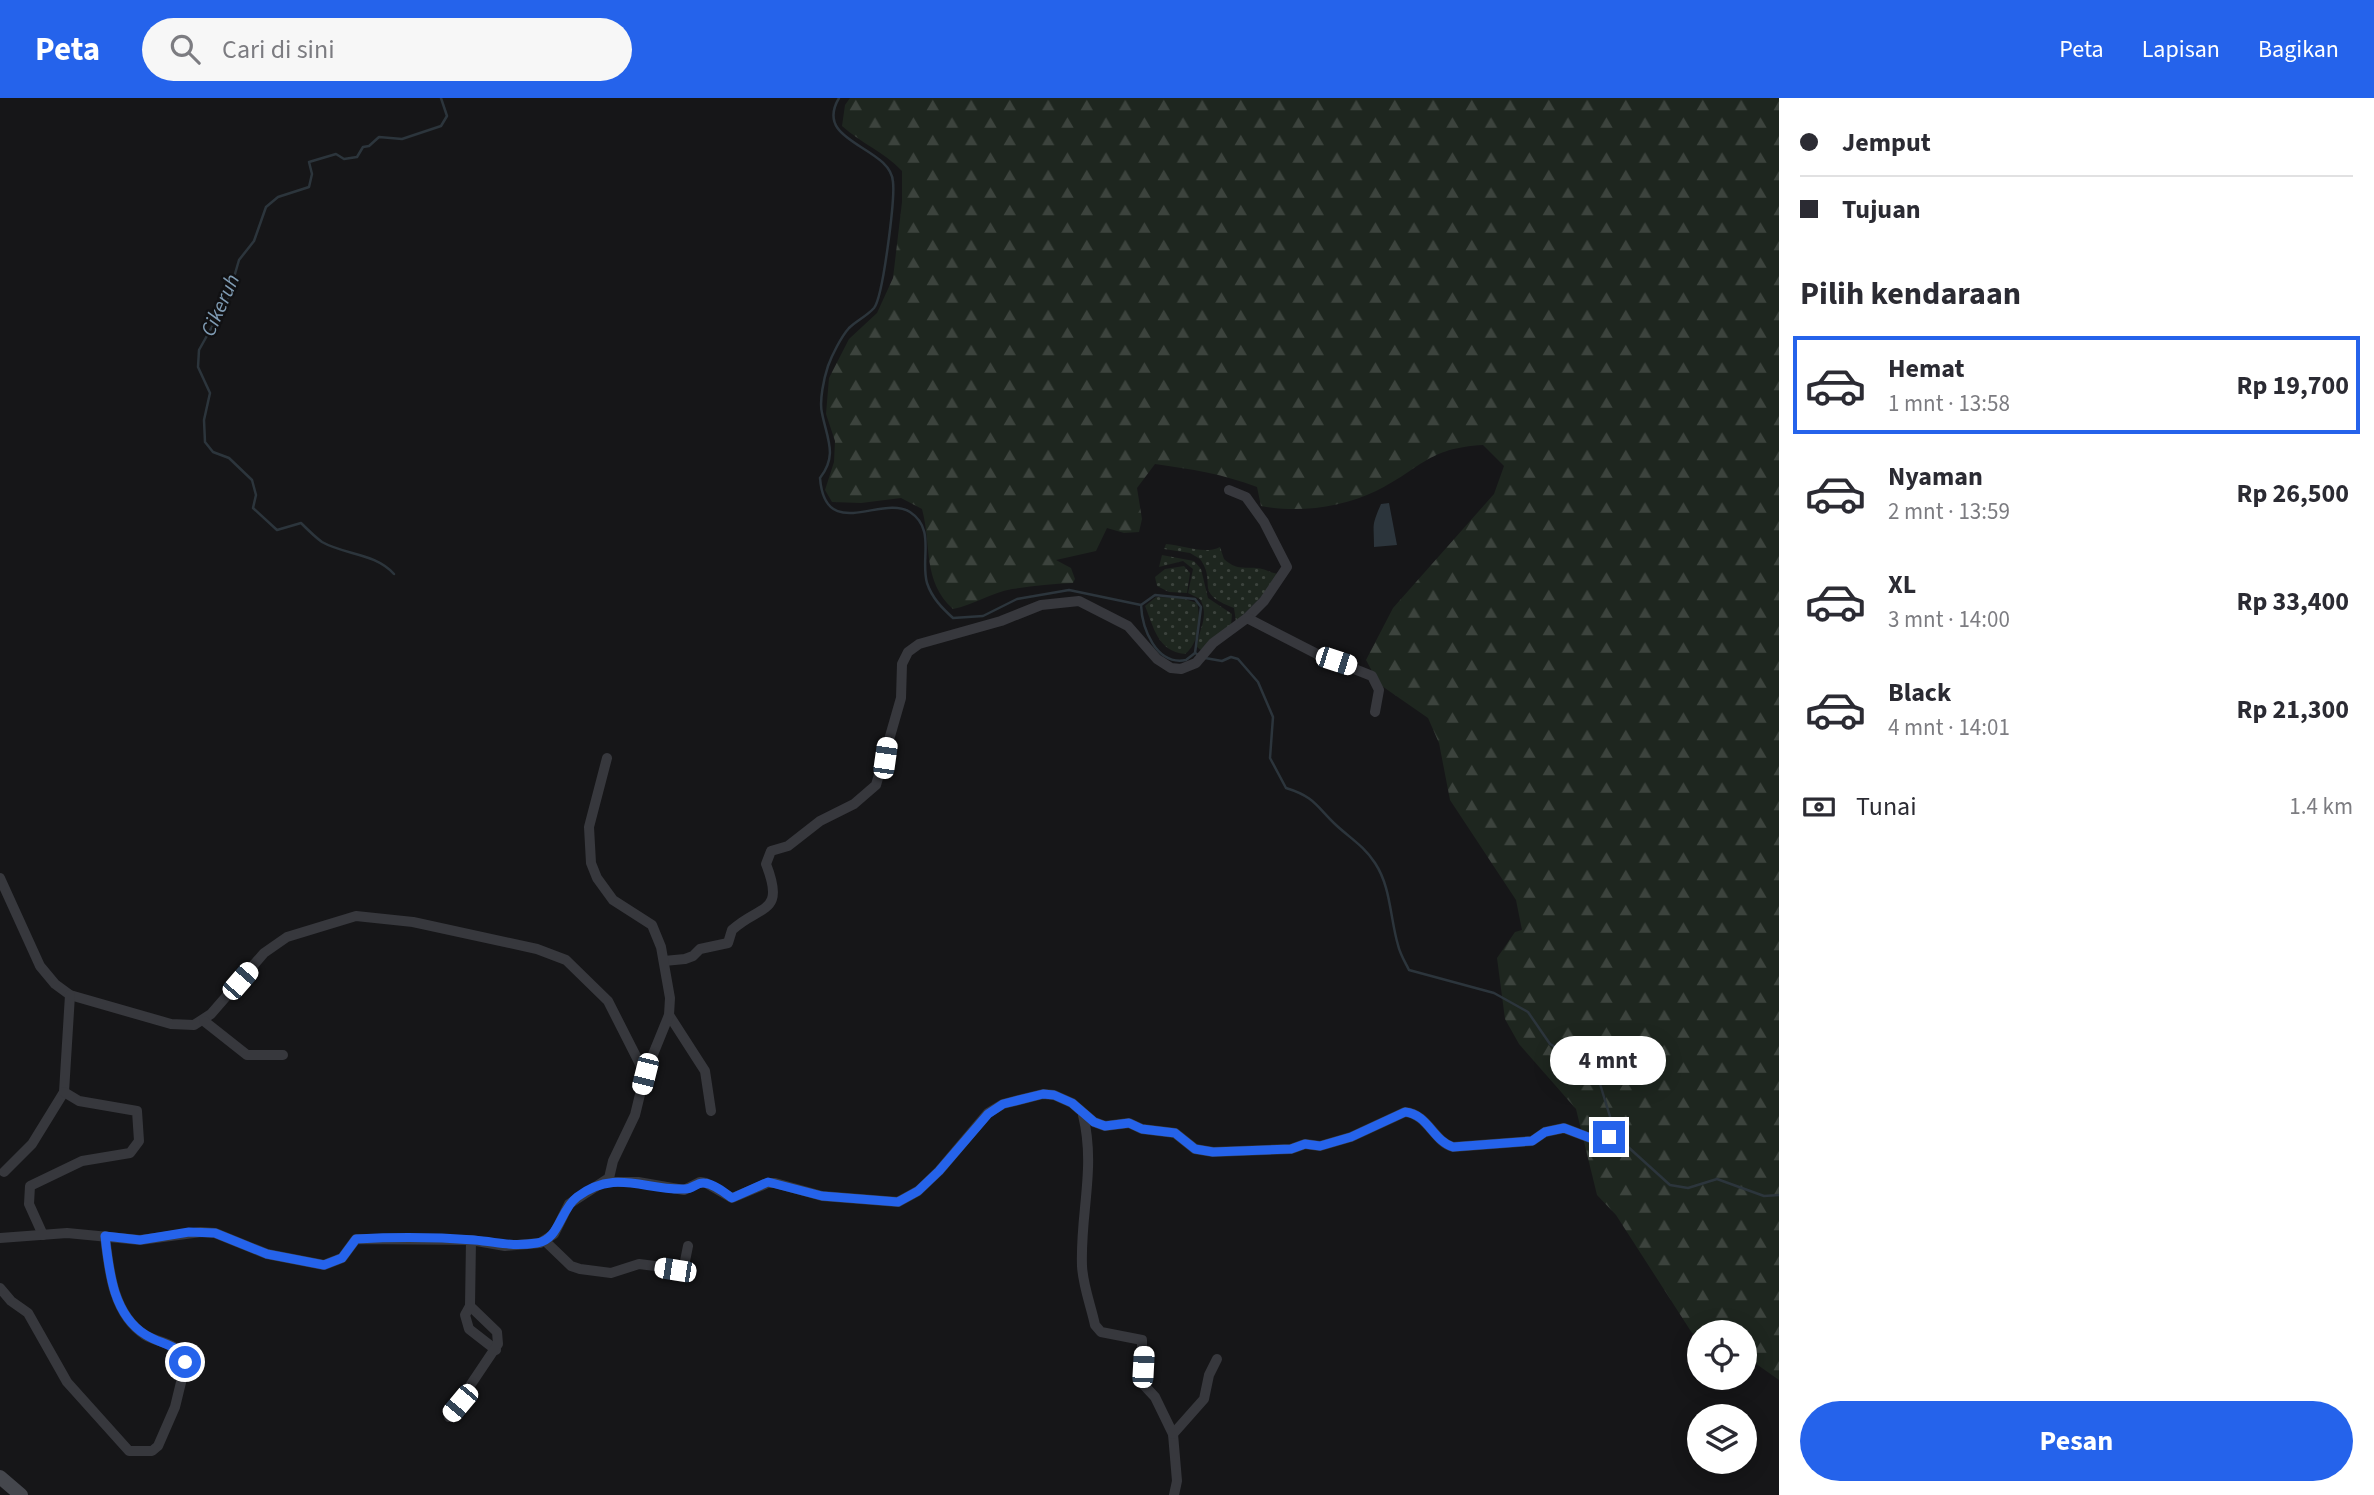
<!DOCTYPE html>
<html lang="id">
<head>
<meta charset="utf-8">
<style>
	:root { --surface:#fff; --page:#f7f7f7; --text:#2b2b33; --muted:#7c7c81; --line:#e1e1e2; --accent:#2563eb }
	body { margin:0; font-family:"Source Sans 3",sans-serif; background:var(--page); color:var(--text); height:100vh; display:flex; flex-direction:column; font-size:26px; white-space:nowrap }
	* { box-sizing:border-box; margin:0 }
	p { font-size:23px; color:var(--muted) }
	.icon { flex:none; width:38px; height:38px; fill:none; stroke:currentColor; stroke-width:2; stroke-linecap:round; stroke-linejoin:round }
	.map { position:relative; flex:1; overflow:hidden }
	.side { display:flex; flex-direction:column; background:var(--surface); width:595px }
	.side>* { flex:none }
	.hud { display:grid; align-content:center; height:154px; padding:0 21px; background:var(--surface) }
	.buttons { position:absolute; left:1687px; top:1222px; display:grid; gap:14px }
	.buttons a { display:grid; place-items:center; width:70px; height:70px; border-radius:50%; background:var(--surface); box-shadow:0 4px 18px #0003; font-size:35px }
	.end { position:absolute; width:32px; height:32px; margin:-16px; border:9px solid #2563eb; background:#fff; box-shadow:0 0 0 4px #fff }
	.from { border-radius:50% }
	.bubble { position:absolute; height:49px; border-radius:24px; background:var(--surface); box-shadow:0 4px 18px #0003; font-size:23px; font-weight:700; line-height:49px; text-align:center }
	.car { position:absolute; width:21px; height:42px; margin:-21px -10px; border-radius:9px; box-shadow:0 0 5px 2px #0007; background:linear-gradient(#fff 24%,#345 0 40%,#fff 0 76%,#345 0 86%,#fff 0) }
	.hud b { display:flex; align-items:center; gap:24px; height:66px; font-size:26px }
	.hud b+b { border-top:2px solid var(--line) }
	.hud i { width:18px; height:18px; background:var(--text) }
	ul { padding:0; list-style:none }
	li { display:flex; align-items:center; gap:21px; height:98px; margin:0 14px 10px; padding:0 7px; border:4px solid transparent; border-radius:0px }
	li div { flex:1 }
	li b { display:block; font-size:26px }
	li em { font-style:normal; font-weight:700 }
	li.active { border-color:var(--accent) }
	li>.icon { width:63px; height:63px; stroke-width:1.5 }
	h2 { padding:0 21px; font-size:32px; line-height:84px }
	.pay { display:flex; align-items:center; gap:18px; height:77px; padding:0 21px; font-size:26px }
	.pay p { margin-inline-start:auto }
	.button { display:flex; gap:14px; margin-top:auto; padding:14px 21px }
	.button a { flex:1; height:80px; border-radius:42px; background:var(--accent); color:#fff; font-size:28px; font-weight:700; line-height:80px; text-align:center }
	header { display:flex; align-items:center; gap:42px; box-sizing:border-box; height:98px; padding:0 35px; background:var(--accent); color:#fff }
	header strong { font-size:33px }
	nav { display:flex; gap:38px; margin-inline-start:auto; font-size:24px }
	.search { width:490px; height:63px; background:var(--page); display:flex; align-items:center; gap:18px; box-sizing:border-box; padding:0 24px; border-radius:38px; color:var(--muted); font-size:26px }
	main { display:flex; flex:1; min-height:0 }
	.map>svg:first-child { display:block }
</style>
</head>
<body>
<header>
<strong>Peta</strong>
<div class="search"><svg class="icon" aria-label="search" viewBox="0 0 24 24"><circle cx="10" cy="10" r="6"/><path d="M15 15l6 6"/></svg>Cari di sini</div>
<nav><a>Peta</a><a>Lapisan</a><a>Bagikan</a></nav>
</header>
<main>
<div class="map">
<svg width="1779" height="1397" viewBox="0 0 1779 1397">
	<defs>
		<pattern id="grass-dots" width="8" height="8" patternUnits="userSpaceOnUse" patternTransform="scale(1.75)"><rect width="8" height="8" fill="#1e261f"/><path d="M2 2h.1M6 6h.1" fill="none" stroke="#3c433d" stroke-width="1.8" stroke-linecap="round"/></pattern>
		<pattern id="forest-firs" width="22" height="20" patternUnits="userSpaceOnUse" patternTransform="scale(1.75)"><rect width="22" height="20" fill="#1e261f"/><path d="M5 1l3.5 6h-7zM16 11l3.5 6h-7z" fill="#3c433d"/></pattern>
	</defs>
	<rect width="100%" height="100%" fill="#161618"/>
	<!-- grass -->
	<g fill="url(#grass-dots)">
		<path d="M1166,446C1183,447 1204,457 1220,449L1224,461C1236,472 1243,469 1256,470C1264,470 1270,475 1278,476L1269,491L1236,524L1234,510C1192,494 1218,486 1200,461L1190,455L1164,451Z"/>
		<path d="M1162,457L1194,463L1201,471L1208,500L1232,516L1231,528L1202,553L1197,549C1198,532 1210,519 1200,501L1188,495L1193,471L1183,463L1159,469Z"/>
		<path d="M1184,468L1190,475L1187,495L1169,494L1157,488L1155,479L1165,471Z"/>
		<path d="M1156,499L1182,500L1197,505C1201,521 1199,546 1185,556C1157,553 1154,529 1145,508Z"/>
	</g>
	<!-- forest -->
	<path fill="url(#forest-firs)" d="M850,0H1779V1282L1745,1258V1234H1699V1238L1692,1235L1616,1117L1597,1097L1576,1011L1519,946L1505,921L1497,860L1515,834L1522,832L1516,802L1450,702L1439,645L1428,620L1379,586L1366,562L1393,510L1494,396L1504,368L1483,347C1427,350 1421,371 1376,393C1340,410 1299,415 1261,408L1257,389C1223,376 1191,371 1155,366L1137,390L1142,421L1139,434L1124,435L1107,430L1096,453L1056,462L1071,470L1075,481L1073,485C1052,486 1032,488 1012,491C991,495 973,507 953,511C922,483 932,448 922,411L901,400L861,405L832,404L825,392L834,364L835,343L826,316L829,280L849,241L877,215L893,180L902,104V73C883,53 862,46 842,28L845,7Z"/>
	<!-- water -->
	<path fill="#2c353c" d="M1389,405L1397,447L1374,449C1374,425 1371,429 1381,406Z"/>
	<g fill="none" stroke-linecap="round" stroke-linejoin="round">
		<!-- stream -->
		<g stroke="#2c353c" stroke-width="2.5">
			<path d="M839,0C812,45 891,48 893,84C895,102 883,199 874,210C867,218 856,223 849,230C841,239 832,257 828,268C824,280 819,303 822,315C827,341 838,357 820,380C825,445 882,396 910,414C936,431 920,461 927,485C932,500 942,510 953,520L983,518L1017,501L1069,492L1141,507C1142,530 1156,568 1186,562L1195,555L1199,557"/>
			<path d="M394,476C375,455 345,457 322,444C315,439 307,431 301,425L277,432L253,410L256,397L252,382L229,360L213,354L205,344L204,322L210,295L198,269L199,252L228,200L239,162L254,143L266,109L278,99L309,89L312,76L309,64L336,56L344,61L357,59L363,49L369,48L379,39L402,41L441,28L447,18L441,0"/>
			<path d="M1141,507L1155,497L1195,501L1201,509L1195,555"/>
			<path d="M1205,560L1222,563L1231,559L1238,561L1258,584L1273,619L1270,660L1286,690C1315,699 1316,708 1336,727C1350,740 1364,748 1375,765C1391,789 1390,820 1398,847C1400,856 1405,864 1409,872L1494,895L1528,914L1550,946L1576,961L1600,986L1616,1038L1670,1087L1688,1090L1717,1081L1764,1098L1779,1097"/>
		</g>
		<!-- street -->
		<g stroke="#37383d" stroke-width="10">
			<path d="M1229,392L1246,399L1264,424L1287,469L1264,503L1247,520"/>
			<path d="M0,780L40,868L55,886L70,897L171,926L194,927L211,916L264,855L287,839L356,818L413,824L537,851L566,862L608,903L645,976"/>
			<path d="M664,863L685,861L693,858L700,851L728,845L732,832C760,806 786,817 766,766L771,753L788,748L820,723L854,706L876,687L901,600L902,566L908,554L919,546L1001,523L1041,507L1079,503L1128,528L1157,561L1171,570L1181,571L1196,565L1213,545L1247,520L1319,557L1372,578L1379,592L1375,614"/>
			<path d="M669,917L705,973L711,1013"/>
			<path d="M204,923L247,957H283"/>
			<path d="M1083,1017C1096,1070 1080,1115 1082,1168C1083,1188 1091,1208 1095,1227L1101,1234L1142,1242V1285L1155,1299L1173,1336L1177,1383L1174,1397"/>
			<path d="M4,1074L32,1046L64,994L70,897"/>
			<path d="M606,1084H638L684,1092L700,1084L706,1085L732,1100L768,1085H775L822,1098L898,1104L918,1093L939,1073L988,1015L1003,1006L1043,996L1054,997L1072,1005L1094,1024L1105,1028L1129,1025L1142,1031L1175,1035L1195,1051L1213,1054L1291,1051L1305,1046L1320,1048L1351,1039L1405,1014C1428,1016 1433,1043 1453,1049L1532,1043L1545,1034L1564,1030L1593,1041L1609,1039"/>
			<path d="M43,1137L29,1106L30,1088L82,1063L130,1055L139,1043L137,1013L79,1003L64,994"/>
			<path d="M0,1140L67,1135L140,1142L201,1134L215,1135L267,1156L324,1167L342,1160L356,1141L471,1142L505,1148L540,1145L554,1136L569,1106L609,1080L613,1063L635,1017L645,976L669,917L670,900L661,849L652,827L613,802L597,780L591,765L589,729L607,660"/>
			<path d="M545,1143L571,1168L580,1171L611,1175L639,1166L679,1171L684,1168L688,1148"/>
			<path d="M0,1190L11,1203L28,1215L67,1284L129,1353H152L158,1348L175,1309L184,1272L183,1258C174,1244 158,1245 145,1237C113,1216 109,1173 105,1138"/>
			<path d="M470,1208L465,1217L469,1231L496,1252"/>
			<path d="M449,1319L498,1246L497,1234L470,1208L471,1142"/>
			<path d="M1173,1336L1204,1301L1209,1277L1217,1261"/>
		</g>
		<!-- secondary -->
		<path stroke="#45474d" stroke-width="14" d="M0,1379L21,1397"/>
	</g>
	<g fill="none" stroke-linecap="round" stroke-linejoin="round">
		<!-- route -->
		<path stroke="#2563eb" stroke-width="9" d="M185,1264L181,1254C170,1246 157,1244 146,1237C113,1217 109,1173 105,1138L140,1142L189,1134L215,1135L267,1156L324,1167L342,1160L356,1141C394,1139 435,1139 474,1142C499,1144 510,1149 537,1145C559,1142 560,1112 577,1099C615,1070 645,1093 685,1091C693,1091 697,1084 704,1085C714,1086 724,1094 732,1100L768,1084L822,1098L898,1104L918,1093L939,1073L988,1016L1003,1006L1043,996L1054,997L1072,1005L1094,1024L1105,1028L1129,1025L1142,1031L1175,1035L1195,1051L1213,1054L1291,1051L1305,1046L1320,1048L1351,1039L1405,1014C1428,1016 1433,1043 1453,1049L1532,1043L1545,1034L1564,1030L1593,1041L1609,1039"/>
	</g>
	<g text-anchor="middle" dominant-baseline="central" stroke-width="5" stroke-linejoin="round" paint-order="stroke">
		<!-- water labels -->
		<g font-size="21" font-style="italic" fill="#7f9bb3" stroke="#111113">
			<text transform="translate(220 207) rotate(-66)">Cikeruh</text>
		</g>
	</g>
</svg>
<div class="buttons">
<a><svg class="icon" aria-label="locate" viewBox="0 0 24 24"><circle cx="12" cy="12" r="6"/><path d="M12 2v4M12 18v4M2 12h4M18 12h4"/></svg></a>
<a><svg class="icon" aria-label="layers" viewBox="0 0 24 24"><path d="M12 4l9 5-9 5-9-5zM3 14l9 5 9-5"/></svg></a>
</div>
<i class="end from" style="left:185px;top:1264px"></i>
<i class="end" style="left:1609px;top:1039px"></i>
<div class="bubble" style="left:1550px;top:938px;width:116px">4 mnt</div>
<i class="car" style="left:1336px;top:563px;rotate:108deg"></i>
<i class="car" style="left:885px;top:660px;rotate:8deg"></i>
<i class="car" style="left:240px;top:883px;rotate:41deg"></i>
<i class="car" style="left:645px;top:976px;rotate:194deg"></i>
<i class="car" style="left:675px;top:1172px;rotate:279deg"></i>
<i class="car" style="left:1143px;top:1269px;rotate:3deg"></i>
<i class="car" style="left:460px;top:1305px;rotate:220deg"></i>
</div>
<section class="side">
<div class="hud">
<b><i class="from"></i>Jemput</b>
<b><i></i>Tujuan</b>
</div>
<h2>Pilih kendaraan</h2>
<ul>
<li class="active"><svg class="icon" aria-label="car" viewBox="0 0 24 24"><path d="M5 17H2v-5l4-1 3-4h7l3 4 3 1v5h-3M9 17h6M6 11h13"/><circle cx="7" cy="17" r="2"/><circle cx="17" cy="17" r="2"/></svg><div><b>Hemat</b><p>1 mnt · 13:58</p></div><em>Rp 19,700</em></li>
<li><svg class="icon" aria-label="car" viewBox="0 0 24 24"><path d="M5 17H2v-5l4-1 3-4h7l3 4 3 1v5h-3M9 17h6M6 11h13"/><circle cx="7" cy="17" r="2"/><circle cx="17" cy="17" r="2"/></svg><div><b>Nyaman</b><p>2 mnt · 13:59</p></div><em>Rp 26,500</em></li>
<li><svg class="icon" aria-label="car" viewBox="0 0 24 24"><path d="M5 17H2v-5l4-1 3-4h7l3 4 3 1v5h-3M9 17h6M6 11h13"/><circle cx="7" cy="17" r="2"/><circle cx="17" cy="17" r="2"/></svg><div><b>XL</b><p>3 mnt · 14:00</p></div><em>Rp 33,400</em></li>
<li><svg class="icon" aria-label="car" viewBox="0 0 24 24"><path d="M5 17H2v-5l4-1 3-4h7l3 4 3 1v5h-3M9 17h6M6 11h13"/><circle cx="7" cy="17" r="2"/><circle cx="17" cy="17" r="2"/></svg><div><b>Black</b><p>4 mnt · 14:01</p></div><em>Rp 21,300</em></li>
</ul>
<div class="pay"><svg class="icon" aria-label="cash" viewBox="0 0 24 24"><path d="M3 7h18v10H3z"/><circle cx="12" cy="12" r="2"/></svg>Tunai<p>1.4 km</p></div>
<div class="button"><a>Pesan</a></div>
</section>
</main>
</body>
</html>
